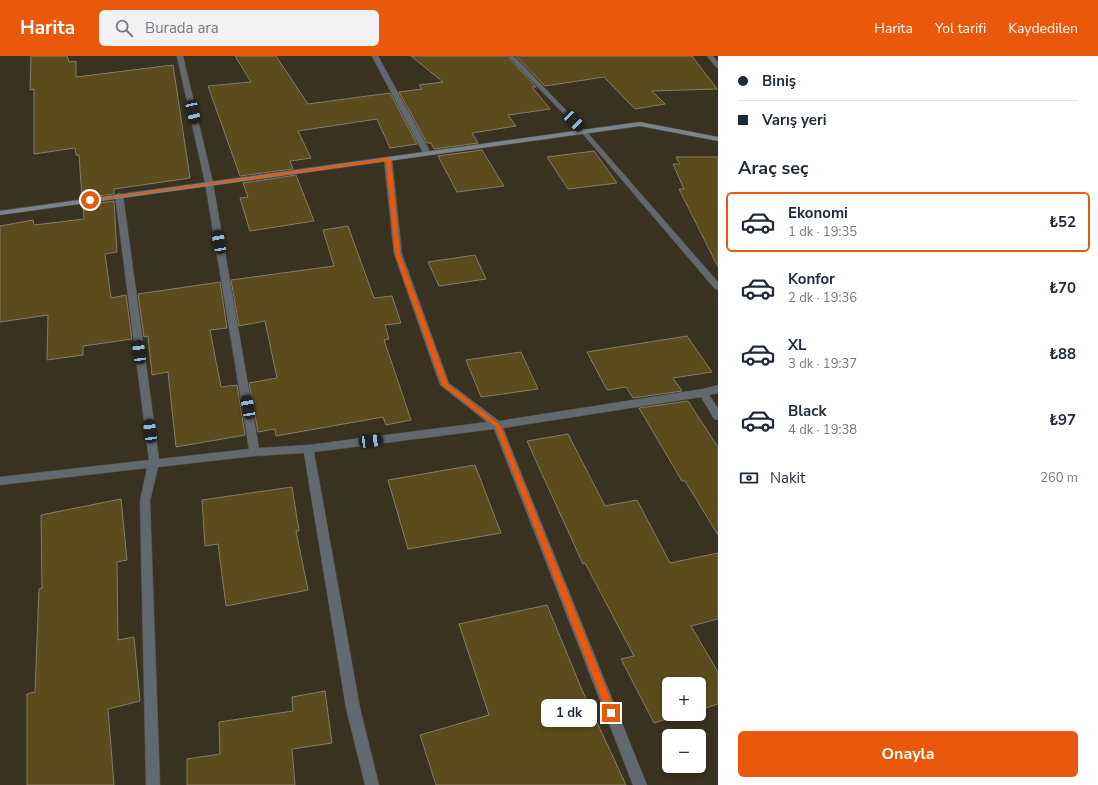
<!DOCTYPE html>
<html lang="tr">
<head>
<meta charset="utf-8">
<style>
	:root { --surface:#fff; --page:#f2f2f3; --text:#1f2937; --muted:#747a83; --line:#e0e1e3; --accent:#ea580c }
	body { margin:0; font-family:"Nunito Sans",sans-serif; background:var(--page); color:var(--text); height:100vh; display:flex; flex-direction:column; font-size:15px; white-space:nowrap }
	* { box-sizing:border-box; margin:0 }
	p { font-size:13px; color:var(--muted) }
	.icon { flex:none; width:22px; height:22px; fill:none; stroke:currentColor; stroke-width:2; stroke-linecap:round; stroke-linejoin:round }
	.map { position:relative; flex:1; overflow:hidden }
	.sheet { display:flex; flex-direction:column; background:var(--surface); width:380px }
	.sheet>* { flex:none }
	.hud { display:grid; align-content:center; height:88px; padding:0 20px; background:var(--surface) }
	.controls { position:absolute; left:662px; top:621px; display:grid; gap:8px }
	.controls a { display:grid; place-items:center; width:44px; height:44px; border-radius:6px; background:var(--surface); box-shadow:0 2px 6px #0003; font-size:20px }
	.end { position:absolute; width:18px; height:18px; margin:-9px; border:5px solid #ea580c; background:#fff; box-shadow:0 0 0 2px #fff }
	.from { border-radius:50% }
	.bubble { position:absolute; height:28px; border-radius:6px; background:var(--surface); box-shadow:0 2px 6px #0003; font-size:13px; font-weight:700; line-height:28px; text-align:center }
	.car { position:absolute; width:12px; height:24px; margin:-12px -6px; border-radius:5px; box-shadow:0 0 3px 1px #0007; background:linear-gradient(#222 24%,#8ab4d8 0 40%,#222 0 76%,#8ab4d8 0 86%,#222 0) }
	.hud b { display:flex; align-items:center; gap:14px; height:38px; font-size:15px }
	.hud b+b { border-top:1px solid var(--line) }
	.hud i { width:10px; height:10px; background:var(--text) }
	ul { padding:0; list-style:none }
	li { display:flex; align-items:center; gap:12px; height:60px; margin:0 8px 6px; padding:0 12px; border:2px solid transparent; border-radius:6px }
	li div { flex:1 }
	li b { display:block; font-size:15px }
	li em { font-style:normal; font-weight:700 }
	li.current { border-color:var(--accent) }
	li>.icon { width:36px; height:36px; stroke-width:1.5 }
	h2 { padding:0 20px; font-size:18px; line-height:48px }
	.pay { display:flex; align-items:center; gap:10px; height:44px; padding:0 20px; font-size:15px }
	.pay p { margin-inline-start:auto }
	.primary-button { display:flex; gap:8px; margin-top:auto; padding:8px 20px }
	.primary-button a { flex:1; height:46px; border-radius:6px; background:var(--accent); color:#fff; font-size:16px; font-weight:700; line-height:46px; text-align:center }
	header { display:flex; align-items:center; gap:24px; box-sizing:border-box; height:56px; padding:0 20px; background:var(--accent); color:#fff }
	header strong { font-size:19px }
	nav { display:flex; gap:22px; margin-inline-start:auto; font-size:14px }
	.search { width:280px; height:36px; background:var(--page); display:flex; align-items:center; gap:10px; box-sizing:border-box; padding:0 14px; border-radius:6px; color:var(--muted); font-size:15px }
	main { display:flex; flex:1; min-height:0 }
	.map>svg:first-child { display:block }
</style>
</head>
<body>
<header>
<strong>Harita</strong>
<div class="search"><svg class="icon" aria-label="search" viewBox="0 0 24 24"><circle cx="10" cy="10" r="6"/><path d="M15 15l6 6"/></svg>Burada ara</div>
<nav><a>Harita</a><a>Yol tarifi</a><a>Kaydedilen</a></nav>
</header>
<main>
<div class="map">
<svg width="718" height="729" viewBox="0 0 718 729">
	<rect width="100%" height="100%" fill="#393220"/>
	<!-- building -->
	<g fill="#5b4b1d" stroke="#847d68">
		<path d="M31,0H67L69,6L76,5V21L173,9L190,122L114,133V138L82,142L79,99H76L75,92L34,98V33L30,34Z"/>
		<path d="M235,0H276L308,48L390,37L417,88L390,92L377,63L298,75L311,102L290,105L293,113L240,120L208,30L251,26Z"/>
		<path d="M411,0H507L536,31H532L550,53L508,59L516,70L472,77L478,87L434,93L431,87H427L399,36L422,33L419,29L443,26Z"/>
		<path d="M516,0H692L717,33L652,35L665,48L635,53L604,21L545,30Z"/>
		<path d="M482,94L504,130L457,136L438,100Z"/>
		<path d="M594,95L617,127L568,133L547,101Z"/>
		<path d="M676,101H718V211L679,133H684L673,108H680Z"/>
		<path d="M296,119L314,165L250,175L240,142L248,141L243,127Z"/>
		<path d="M114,145L117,196L105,198L111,242L126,239L132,283L83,290V299L47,304L48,259L0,266V170L33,164L34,169L84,163L83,149Z"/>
		<path d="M348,170L374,242L392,240L401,267L385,269L389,283L384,284L411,364L386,369L383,361L276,380L275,373L258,376L249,327L277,322L265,265L239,270L231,224L334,210L323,174Z"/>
		<path d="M475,199L486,223L439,230L428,206Z"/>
		<path d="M220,226L227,272L210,274L221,331L237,329L245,379L176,391L168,316L152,319L148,280L144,281L138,238Z"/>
		<path d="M687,280L712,316L673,322L682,335L633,342L626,331L607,334L587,296Z"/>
		<path d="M521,296L538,333L481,341L466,304Z"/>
		<path d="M688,345L718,391V479L685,425H682L639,352Z"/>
		<path d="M568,378L605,450L637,444L670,507L718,497V563L691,570L718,616V648L699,654V628H669V658H684L654,667L621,603L634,600L585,507L583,508L527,385Z"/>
		<path d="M475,409L501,477L408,493L388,424Z"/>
		<path d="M292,431L299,475H296L308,534L226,550L218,488L205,490L202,444Z"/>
		<path d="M121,443L127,504L117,506L118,584L134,581L140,645L108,653L114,729H27V638L35,636L39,533L42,532L41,459Z"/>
		<path d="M547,549L582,634L626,729H436L420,679L489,659L459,568Z"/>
		<path d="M325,635L332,687L292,693L295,729H187V703L220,698L219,666L293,655L292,641Z"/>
	</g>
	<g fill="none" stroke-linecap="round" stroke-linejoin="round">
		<!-- street casing -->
		<g stroke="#56503f" stroke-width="1">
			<g id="street">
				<path d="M177,0H183L213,127L259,392L308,389L487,366L440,329L394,198L384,104L388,102L392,104L402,198L449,327L499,365L703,333L718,329V337L709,339L718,352V364L714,363L701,341L503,372L647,729H633L494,373L314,396L360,652L379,729H365L346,652L304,397L255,400L158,411L150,445L160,729H146L140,445L147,412L0,429V421L149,404L115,139L119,137L123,139L159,403L249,393L205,127Z"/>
				<path d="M372,0H378L431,97L430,99H424L423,97Z"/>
				<path d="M508,0H514L586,75L718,226V234L715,233L582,77Z"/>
				<path d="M707,0H713L718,6V12L716,11Z"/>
			</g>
		</g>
		<!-- secondary casing -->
		<g stroke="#56503f" stroke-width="1">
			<path id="secondary" d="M640,66L718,81V85L640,70L0,159V155Z"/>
		</g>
		<!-- street -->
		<use href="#street" fill="#61686f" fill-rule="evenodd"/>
		<!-- secondary -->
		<use href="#secondary" fill="#7a8590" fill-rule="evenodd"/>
	</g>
	<!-- route -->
	<path fill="#ea580c" d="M388,102L391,104L400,198L448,328L500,369L616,657L614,660L611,661L608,660L607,657L495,370L442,329L395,198L386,105L90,145L87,144Z"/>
</svg>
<div class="controls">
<a>+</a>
<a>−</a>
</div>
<i class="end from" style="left:90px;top:144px"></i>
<i class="end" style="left:611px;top:657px"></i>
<div class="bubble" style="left:541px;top:643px;width:56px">1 dk</div>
<i class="car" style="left:193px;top:56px;rotate:167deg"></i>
<i class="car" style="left:574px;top:65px;rotate:136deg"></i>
<i class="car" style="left:219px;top:186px;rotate:350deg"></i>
<i class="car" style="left:139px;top:296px;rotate:353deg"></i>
<i class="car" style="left:248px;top:351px;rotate:350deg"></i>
<i class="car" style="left:150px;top:375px;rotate:353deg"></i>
<i class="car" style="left:371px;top:385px;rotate:83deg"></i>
</div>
<section class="sheet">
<div class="hud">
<b><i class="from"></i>Biniş</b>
<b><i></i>Varış yeri</b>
</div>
<h2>Araç seç</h2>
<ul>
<li class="current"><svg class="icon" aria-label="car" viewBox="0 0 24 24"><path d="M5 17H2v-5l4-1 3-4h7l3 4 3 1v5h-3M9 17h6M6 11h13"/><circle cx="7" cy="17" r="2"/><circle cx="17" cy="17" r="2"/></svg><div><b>Ekonomi</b><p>1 dk · 19:35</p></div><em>₺52</em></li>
<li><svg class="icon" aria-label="car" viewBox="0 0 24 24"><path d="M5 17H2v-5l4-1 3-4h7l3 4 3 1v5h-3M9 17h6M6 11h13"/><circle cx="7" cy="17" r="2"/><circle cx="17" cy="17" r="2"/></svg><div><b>Konfor</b><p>2 dk · 19:36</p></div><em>₺70</em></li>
<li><svg class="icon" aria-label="car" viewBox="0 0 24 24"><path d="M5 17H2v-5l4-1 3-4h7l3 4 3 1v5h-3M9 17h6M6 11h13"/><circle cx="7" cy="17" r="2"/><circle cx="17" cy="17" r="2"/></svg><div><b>XL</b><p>3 dk · 19:37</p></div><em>₺88</em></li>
<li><svg class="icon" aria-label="car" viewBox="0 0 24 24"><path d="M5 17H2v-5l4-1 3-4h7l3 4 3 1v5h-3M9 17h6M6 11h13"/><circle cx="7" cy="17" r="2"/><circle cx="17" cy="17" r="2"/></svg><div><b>Black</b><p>4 dk · 19:38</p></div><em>₺97</em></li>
</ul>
<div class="pay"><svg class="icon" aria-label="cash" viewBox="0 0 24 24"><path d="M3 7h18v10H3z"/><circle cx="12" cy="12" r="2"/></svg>Nakit<p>260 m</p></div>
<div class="primary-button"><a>Onayla</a></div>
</section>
</main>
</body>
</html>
